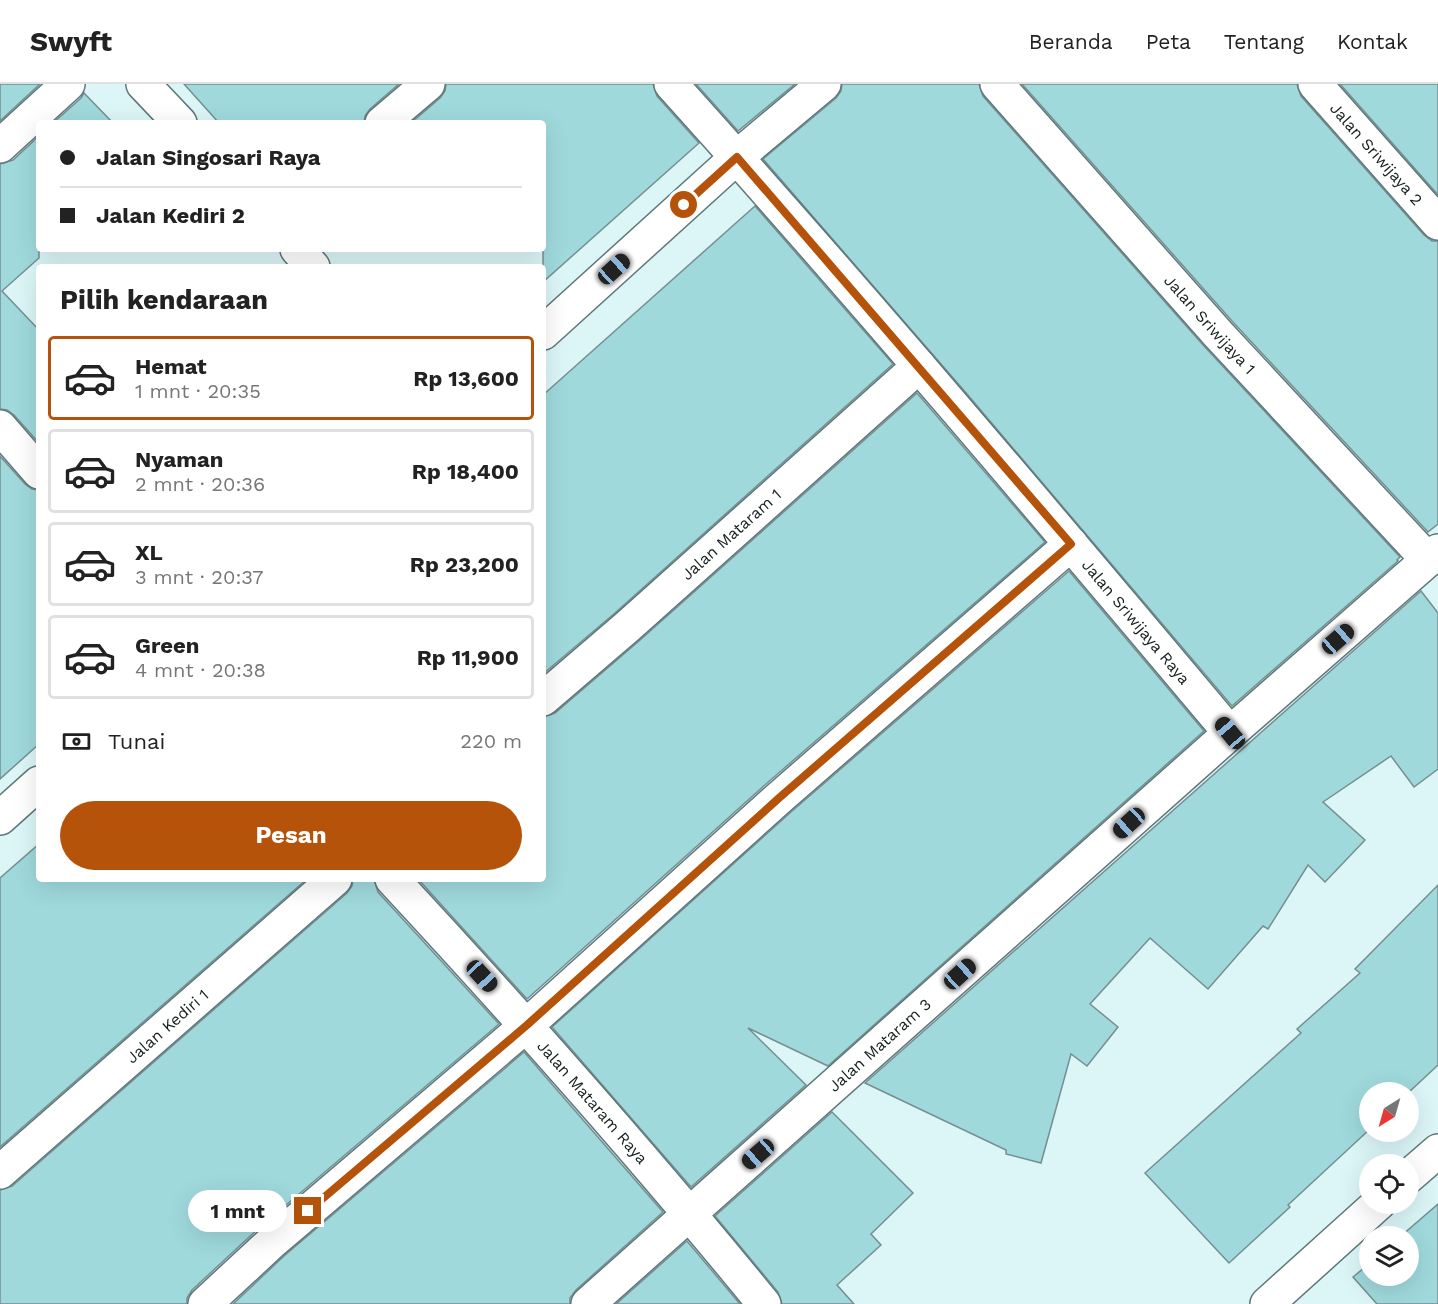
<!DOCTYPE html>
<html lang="id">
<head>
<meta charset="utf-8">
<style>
	:root { --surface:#fff; --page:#f6f6f6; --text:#222; --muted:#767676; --line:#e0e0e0; --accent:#b45309 }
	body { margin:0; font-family:"Work Sans",sans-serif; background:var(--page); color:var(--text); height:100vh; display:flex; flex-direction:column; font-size:22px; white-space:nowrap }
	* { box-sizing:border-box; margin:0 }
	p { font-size:20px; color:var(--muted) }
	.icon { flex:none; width:33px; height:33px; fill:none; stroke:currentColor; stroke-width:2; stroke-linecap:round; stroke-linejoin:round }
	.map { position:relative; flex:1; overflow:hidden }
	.details { position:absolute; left:36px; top:180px; width:510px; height:618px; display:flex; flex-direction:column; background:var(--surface); border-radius:6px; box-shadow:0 6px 24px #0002 }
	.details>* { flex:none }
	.hud { position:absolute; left:36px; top:36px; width:510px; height:132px; border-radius:6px; box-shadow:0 6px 24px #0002; display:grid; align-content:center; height:132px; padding:0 24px; background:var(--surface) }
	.needle { width:39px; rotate:217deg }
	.fabs { position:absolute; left:1359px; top:998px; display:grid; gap:12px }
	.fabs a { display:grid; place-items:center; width:60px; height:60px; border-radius:50%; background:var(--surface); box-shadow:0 6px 24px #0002; font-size:30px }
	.end { position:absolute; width:27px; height:27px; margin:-14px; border:8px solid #b45309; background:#fff; box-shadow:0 0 0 3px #fff }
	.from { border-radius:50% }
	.bubble { position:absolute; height:42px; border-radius:21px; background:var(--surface); box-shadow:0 6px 24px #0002; font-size:20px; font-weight:700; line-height:42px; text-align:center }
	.car { position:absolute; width:18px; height:36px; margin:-18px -9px; border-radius:8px; box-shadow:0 0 4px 2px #0007; background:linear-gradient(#222 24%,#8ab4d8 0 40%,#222 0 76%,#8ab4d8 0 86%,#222 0) }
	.hud b { display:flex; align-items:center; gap:21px; height:57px; font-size:22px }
	.hud b+b { border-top:2px solid var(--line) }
	.hud i { width:15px; height:15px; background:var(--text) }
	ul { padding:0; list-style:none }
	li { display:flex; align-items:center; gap:18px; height:84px; margin:0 12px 9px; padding:0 12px; border:3px solid var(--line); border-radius:6px }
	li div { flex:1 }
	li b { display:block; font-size:22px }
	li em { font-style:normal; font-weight:700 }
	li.active { border-color:var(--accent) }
	li>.icon { width:54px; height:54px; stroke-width:1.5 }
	h2 { padding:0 24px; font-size:27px; line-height:72px }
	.pay { display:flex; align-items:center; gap:15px; height:66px; padding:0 24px; font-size:22px }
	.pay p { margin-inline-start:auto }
	.cta { display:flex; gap:12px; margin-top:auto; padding:12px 24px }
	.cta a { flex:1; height:69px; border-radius:36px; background:var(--accent); color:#fff; font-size:24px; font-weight:700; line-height:69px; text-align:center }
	header { display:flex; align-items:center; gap:36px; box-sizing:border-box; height:84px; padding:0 30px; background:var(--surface); border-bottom:2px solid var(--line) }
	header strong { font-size:28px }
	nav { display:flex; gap:33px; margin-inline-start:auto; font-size:21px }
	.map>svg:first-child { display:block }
</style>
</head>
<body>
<header>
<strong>Swyft</strong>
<nav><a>Beranda</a><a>Peta</a><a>Tentang</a><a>Kontak</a></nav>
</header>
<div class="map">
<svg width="1438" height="1220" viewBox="0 0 1438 1220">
	<rect width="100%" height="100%" fill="#dcf6f8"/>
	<!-- building -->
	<g fill="#9fd9dc" stroke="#768e90" stroke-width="1.5">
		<path d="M0,0H40L0,37Z"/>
		<path d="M184,0H399L370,25L365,32L364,39H219Z"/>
		<path d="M446,0H653L657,12L699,59L543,198V39H411L440,14L445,7Z"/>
		<path d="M696,0H795L738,47Z"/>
		<path d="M842,0H979L983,12L1204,262L1400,473L1397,476L1398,477L1232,622L967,310L763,75L836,14L841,7Z"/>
		<path d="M1022,0H1297L1301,12L1424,151L1432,157H1438V440L1428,448L1232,237Z"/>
		<path d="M1340,0H1438V111Z"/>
		<path d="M84,9L113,39H53L81,14Z"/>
		<path d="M39,52V174L2,207L39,246V359L14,331L7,326L0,325V80L13,76Z"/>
		<path d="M755,122L893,280L615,529L543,590V311Z"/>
		<path d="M917,309L1045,458L766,700L527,915L418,795H543V633L555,629L639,557Z"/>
		<path d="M0,372L25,400L32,405L39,406V660L0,695Z"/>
		<path d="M1069,487L1204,647L828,982L748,944L806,1001L691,1103L552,943L791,728Z"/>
		<path d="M1421,507L1438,529V685L1414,703L1391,672L1323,718L1365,756L1325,798L1308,781L1268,845L1263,842L1208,905L1150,854L1090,920L1118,943L1087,982L1071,970L1041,1079L1006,1070V1066L865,999Z"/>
		<path d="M39,760V795H307L0,1063V794Z"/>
		<path d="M353,795H374L378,808L499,940L259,1144L192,1206L187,1214V1220H0V1106L12,1102L347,809L352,802Z"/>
		<path d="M1438,801V981L1408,1009L1370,1008V1045L1288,1121L1290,1123L1229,1179L1145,1089L1301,949L1297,945L1360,889L1355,885Z"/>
		<path d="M524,968L663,1128L576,1206L570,1214V1220H233L284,1172Z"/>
		<path d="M832,1028L913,1109L871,1150L881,1161L837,1201L854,1220H782L778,1208L715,1132Z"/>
		<path d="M1438,1120V1220H1377L1353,1193L1370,1179V1191H1408V1152H1401Z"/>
		<path d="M687,1157L740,1220H616Z"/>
	</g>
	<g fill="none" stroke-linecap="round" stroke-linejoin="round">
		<!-- minor casing -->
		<g stroke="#5f7779" stroke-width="36">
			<g id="minor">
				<path d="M143,0L180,39"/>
				<path id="s1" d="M671,0C862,212 1046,430 1230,649"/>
				<path id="s2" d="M997,0L1218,250L1428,476"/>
				<path id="s3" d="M1315,0L1438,139"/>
				<path d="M382,39L428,0"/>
				<path d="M0,62L68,0"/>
				<path d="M297,165L313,183"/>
				<path d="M543,249L737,73L824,0"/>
				<path d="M0,343L39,388"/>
				<path id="s4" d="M543,615L627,543L919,282"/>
				<path d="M0,734L39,699"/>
				<path id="s5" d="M392,795C520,933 645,1074 764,1220"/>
				<path id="s6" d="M0,1088L335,795"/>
				<path d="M1408,1093L1438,1067"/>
				<path d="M205,1220L272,1158L527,941L779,714L1071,460"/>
				<path id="s7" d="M588,1220L1230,649L1438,467"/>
				<path d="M1267,1220L1379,1119"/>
			</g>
		</g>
		<!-- minor -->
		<use href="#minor" stroke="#fff" stroke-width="33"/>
	</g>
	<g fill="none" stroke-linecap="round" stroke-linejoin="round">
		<!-- route -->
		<path stroke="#b45309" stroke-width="8" d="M308,1127L527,941L779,714L1071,460L737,73L684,121"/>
	</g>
	<g text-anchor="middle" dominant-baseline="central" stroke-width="4.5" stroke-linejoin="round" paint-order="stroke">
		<!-- street labels -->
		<g font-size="16" fill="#141e1e" stroke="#fff">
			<text stroke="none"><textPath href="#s3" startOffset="93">Jalan Sriwijaya 2</textPath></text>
			<text stroke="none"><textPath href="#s2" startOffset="321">Jalan Sriwijaya 1</textPath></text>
			<text stroke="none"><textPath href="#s4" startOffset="250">Jalan Mataram 1</textPath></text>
			<text stroke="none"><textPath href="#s1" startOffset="711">Jalan Sriwijaya Raya</textPath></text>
			<text stroke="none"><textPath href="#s6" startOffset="222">Jalan Kediri 1</textPath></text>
			<text stroke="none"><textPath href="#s7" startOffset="390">Jalan Mataram 3</textPath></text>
			<text stroke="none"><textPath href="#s5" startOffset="300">Jalan Mataram Raya</textPath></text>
		</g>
	</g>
</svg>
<div class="fabs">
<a><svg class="needle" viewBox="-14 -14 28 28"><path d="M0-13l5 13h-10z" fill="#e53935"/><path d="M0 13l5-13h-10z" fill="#767676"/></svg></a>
<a><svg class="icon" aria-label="locate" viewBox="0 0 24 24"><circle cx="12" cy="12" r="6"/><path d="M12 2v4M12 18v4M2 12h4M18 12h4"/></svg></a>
<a><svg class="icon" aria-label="layers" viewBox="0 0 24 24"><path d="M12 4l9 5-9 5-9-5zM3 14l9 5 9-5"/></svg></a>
</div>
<i class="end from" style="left:684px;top:121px"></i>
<i class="end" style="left:308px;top:1127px"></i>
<div class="bubble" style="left:188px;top:1106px;width:99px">1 mnt</div>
<i class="car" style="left:614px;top:185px;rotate:48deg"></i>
<i class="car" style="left:1338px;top:555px;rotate:49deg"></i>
<i class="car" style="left:1230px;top:649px;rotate:320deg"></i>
<i class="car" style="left:1129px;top:739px;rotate:228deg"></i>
<i class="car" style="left:960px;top:890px;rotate:48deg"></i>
<i class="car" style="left:482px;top:892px;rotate:137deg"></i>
<i class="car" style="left:758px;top:1070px;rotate:229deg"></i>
<div class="hud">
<b><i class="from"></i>Jalan Singosari Raya</b>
<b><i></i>Jalan Kediri 2</b>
</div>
<section class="details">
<h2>Pilih kendaraan</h2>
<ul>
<li class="active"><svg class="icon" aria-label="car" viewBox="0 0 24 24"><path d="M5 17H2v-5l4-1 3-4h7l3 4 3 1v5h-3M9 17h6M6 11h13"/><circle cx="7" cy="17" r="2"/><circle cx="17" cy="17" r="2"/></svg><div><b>Hemat</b><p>1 mnt · 20:35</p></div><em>Rp 13,600</em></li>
<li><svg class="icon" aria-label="car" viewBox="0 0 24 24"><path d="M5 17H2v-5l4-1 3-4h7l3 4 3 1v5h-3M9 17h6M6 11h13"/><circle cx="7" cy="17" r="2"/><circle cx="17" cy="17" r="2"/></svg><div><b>Nyaman</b><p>2 mnt · 20:36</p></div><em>Rp 18,400</em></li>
<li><svg class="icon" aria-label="car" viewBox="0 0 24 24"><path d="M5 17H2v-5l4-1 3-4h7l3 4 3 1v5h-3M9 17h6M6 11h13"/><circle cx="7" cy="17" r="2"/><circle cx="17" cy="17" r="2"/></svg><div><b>XL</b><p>3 mnt · 20:37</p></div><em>Rp 23,200</em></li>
<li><svg class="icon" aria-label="car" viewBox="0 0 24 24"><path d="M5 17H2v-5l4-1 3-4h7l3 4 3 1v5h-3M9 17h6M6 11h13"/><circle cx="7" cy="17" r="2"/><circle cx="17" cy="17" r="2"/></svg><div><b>Green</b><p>4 mnt · 20:38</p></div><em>Rp 11,900</em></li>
</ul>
<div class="pay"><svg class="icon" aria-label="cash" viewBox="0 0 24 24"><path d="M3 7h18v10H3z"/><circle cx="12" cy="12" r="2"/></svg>Tunai<p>220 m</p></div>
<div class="cta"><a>Pesan</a></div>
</section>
</div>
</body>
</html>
